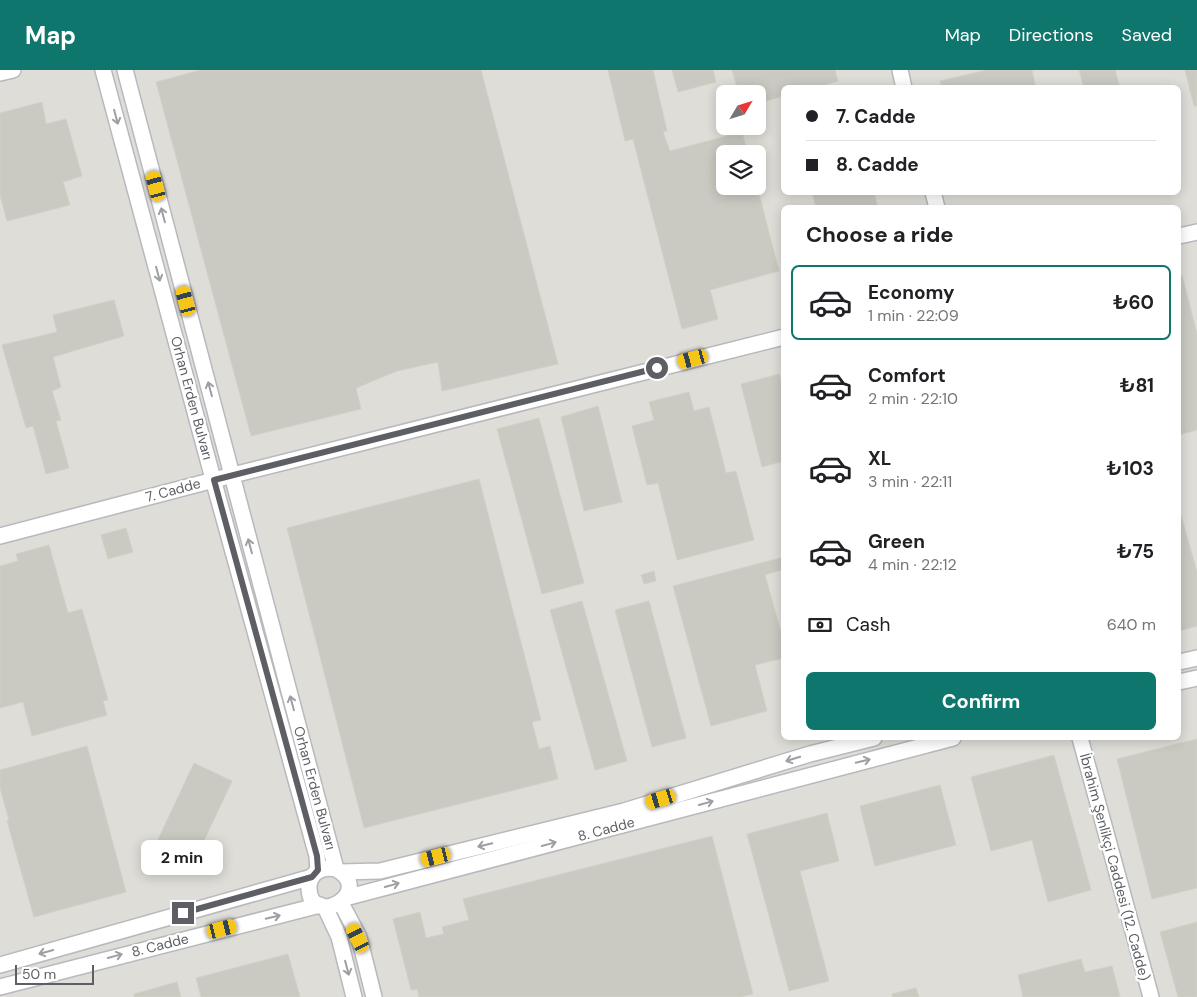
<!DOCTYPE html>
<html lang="en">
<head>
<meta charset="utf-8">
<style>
	:root { --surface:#fff; --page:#f6f6f6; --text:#202124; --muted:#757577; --line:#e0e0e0; --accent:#0f766e }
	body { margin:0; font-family:"DM Sans",sans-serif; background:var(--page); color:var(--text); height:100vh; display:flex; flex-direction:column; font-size:19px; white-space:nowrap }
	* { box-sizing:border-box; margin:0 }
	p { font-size:16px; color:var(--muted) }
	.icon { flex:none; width:28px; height:28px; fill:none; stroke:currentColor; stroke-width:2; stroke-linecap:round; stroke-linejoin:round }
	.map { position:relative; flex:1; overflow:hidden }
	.panel { position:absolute; left:781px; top:135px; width:400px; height:535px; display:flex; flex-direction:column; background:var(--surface); border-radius:8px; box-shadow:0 2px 12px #0003 }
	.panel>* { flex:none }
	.top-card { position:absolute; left:781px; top:15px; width:400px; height:110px; border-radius:8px; box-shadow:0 2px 12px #0003; display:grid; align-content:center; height:110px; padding:0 25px; background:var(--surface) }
	.needle { width:32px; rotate:52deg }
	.fabs { position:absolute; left:716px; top:15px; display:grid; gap:10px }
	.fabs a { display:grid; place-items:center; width:50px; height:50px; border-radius:8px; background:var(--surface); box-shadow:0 2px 12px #0003; font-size:25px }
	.scale { position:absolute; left:15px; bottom:12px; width:79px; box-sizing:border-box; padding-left:5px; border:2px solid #5d5f65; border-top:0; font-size:14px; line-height:18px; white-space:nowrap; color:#5d5f65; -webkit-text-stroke:4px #fff; paint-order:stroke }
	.end { position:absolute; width:22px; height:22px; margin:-11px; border:6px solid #5d5f65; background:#fff; box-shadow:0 0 0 2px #fff }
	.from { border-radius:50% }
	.bubble { position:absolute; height:35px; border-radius:8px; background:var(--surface); box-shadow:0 2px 12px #0003; font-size:16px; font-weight:700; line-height:35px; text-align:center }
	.car { position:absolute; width:15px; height:30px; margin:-15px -8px; border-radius:6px; box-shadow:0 0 4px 1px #0007; background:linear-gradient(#f5c518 24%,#345 0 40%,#f5c518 0 76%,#345 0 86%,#f5c518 0) }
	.top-card b { display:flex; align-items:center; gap:18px; height:48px; font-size:19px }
	.top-card b+b { border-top:1px solid var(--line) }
	.top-card i { width:12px; height:12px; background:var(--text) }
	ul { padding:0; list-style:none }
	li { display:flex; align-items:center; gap:15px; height:75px; margin:0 10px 8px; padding:0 15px; border:2px solid transparent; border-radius:8px }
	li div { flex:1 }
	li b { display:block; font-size:19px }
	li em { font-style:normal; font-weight:700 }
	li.current { border-color:var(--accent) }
	li>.icon { width:45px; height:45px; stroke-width:1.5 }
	h2 { padding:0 25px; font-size:22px; line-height:60px }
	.pay { display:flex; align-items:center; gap:12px; height:55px; padding:0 25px; font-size:19px }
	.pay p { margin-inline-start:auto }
	.cta { display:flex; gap:10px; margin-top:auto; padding:10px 25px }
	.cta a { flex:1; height:58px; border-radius:8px; background:var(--accent); color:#fff; font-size:20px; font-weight:700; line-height:58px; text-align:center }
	header { display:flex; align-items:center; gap:30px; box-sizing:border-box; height:70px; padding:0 25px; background:var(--accent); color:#fff }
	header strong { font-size:24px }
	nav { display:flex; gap:28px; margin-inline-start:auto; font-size:18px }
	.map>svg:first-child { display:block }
</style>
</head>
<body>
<header>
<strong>Map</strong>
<nav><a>Map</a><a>Directions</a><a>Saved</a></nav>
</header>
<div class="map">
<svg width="1197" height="927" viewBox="0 0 1197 927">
	<rect width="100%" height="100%" fill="#efeee5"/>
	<!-- industrial -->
	<path fill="#deddd7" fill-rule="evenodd" d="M0,0H1197V927H0ZM784,18H1179V122H784ZM725,24H758V56H725ZM725,84H758V116H725ZM784,138H1179V668H784Z"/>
	<!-- building -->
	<g fill="#cac9c2" stroke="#d3d1c4">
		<path d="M201,0H481L558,294L442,321L438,292L397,301L356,318L361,339L251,366L156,12Z"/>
		<path d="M608,0H653L667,61L663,62L670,81L742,62L748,84H725V116H757L779,201L710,220L718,249L682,259L633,69L625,71Z"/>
		<path d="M672,0H713L716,12L678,22Z"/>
		<path d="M732,0H835L838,11L814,18H784V26L758,33V24H739Z"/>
		<path d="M987,0H1032L1036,18H942L940,11Z"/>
		<path d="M1079,0H1115L1120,18H1084Z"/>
		<path d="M1185,0H1197V36H1194Z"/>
		<path d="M42,32L46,54L66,49L82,106L63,112L70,135L7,151L0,125V43Z"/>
		<path d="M812,122H874L878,138H816Z"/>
		<path d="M1182,205L1197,264V360L1179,365V206Z"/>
		<path d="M114,230L124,266L53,287L61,317L52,321L61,350L56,351L69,398L46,404L33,356L26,358L2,275L57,262L53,245Z"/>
		<path d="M779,304L784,323V391L762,397L741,314Z"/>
		<path d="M689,322L694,341L709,337L726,403L736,401L754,470L677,490L658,413L647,415L632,356L654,350L649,332Z"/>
		<path d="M598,336L622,432L584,441L561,347Z"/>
		<path d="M539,348L584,513L542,524L497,359Z"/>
		<path d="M479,409L541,650L532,652L539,679L550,676L558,709L364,758L287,458Z"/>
		<path d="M1181,445L1197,502V556L1179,561V446Z"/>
		<path d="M126,458L133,482L108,489L101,465Z"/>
		<path d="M49,475L68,543L82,539L108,630L103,631L107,645L32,666L23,632L0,638V496L18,491L16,484Z"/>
		<path d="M784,487V499L765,505L784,573V588L755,595L767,641L711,656L673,516Z"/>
		<path d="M654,501L656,511L644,514L641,505Z"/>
		<path d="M582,531L627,691L595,700L550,540Z"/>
		<path d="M649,531L686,668L652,677L615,540Z"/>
		<path d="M1197,669V818L1152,829L1117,689Z"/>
		<path d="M87,676L126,822L34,847L7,751L9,750L0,718V700Z"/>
		<path d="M1054,685L1091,820L1048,832L1032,770L991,781L971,707Z"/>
		<path d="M194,693L232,711L193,794L155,776Z"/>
		<path d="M940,715L956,775L875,796L860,736Z"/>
		<path d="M827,743L839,791L800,801L829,911L789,921L747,764Z"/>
		<path d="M712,766L753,924L741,927H419L417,919L411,920L393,849L420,842L426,868L444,864L442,857L469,850L463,829Z"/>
		<path d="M1197,852V927H1178L1160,862Z"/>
		<path d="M288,884L300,927H201L196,908Z"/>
		<path d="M1081,889L1085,902L1112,896L1120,927H1023L1018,905Z"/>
		<path d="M177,912L181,927H134V924Z"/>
		<path d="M916,918L919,927H892V924Z"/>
	</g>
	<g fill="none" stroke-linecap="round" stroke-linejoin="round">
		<!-- minor casing -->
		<g stroke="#b8b9be" stroke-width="18">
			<g id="minor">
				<path d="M103,0L216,420L317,786L318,801"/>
				<path d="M125,0L336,799C377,822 310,860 309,818C309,802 323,796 336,799"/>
				<path d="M900,0L904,18"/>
				<path d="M0,3L13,0"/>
				<path d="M933,122L937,138"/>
				<path d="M1179,166L1197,162"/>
				<path d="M0,466L233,405L784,267"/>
				<path d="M1179,592L1197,588"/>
				<path d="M1179,612L1197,608"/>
				<path d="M1080,668L1151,927"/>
				<path d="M341,802L380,801L624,741L810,684L874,668"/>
				<path d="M345,828L953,668"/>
				<path d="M341,833L359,867L374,927"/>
				<path d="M325,837L339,867L354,927"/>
				<path d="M0,895L312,807"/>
				<path d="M0,917L320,835"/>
			</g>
		</g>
		<!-- minor -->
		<use href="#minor" stroke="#fff" stroke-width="15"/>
	</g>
	<!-- one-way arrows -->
	<defs><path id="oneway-shaft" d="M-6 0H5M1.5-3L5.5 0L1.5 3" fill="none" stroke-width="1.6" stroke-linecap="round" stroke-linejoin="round" transform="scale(1.25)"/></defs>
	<g stroke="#9e9fa3">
		<use href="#oneway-shaft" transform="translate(116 47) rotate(75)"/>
		<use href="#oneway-shaft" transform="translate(163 145) rotate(-105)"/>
		<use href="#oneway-shaft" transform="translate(158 204) rotate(75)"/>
		<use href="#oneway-shaft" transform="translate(210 319) rotate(-105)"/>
		<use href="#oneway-shaft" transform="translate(250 476) rotate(-105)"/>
		<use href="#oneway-shaft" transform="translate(292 633) rotate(-105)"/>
		<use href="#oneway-shaft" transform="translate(793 689) rotate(163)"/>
		<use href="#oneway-shaft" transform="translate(863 691) rotate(-14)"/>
		<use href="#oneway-shaft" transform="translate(706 733) rotate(-15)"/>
		<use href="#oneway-shaft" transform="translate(549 774) rotate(-15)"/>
		<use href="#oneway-shaft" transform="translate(485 775) rotate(166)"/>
		<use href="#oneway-shaft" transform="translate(392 815) rotate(-15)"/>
		<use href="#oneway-shaft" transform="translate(273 847) rotate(-13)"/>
		<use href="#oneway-shaft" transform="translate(46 882) rotate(164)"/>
		<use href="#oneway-shaft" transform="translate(115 886) rotate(-15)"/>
		<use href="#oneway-shaft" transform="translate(347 898) rotate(75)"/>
	</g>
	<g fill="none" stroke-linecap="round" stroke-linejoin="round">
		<!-- route -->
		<path stroke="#5d5f65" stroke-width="6" d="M183,843L312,807L318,800L317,786L214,410L657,298"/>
	</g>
	<g text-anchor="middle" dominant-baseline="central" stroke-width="4.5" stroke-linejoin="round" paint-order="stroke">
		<!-- street labels -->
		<g font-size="14" fill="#5d5f65" stroke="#fff">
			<text transform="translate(192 328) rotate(75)">Orhan Erden Bulvarı</text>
			<text transform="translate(173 420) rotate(-15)">7. Cadde</text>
			<text transform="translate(315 718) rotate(75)">Orhan Erden Bulvarı</text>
			<text transform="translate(606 759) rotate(-15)">8. Cadde</text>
			<text transform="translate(1115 797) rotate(75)">İbrahim Şenlikçi Caddesi (12. Cadde)</text>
			<text transform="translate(160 875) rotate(-14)">8. Cadde</text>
		</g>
	</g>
</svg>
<div class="fabs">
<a><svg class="needle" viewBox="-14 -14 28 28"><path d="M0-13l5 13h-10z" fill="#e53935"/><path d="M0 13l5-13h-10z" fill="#757577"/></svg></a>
<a><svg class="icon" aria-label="layers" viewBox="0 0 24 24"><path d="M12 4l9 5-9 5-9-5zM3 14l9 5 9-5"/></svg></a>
</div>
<div class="scale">50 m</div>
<i class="end from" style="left:657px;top:298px"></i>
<i class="end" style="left:183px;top:843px"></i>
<div class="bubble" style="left:141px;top:770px;width:82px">2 min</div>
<i class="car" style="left:156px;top:116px;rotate:345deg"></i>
<i class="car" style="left:186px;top:231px;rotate:345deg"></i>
<i class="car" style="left:693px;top:289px;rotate:255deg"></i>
<i class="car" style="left:661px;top:729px;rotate:253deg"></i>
<i class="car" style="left:436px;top:787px;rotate:256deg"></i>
<i class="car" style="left:222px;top:859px;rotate:76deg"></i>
<i class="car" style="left:358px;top:868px;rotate:333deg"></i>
<div class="top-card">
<b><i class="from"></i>7. Cadde</b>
<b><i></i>8. Cadde</b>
</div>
<section class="panel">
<h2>Choose a ride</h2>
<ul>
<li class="current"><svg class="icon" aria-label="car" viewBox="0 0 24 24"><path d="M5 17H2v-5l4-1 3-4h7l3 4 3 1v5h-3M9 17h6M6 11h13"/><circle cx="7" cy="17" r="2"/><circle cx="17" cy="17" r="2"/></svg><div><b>Economy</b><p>1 min · 22:09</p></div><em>₺60</em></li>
<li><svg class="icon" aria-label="car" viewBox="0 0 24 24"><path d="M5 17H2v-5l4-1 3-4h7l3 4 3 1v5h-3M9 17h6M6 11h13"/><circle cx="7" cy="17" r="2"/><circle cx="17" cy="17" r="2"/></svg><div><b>Comfort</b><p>2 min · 22:10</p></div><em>₺81</em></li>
<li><svg class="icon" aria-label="car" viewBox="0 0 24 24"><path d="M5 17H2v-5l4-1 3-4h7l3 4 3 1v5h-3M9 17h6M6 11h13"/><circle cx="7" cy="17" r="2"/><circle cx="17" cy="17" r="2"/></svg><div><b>XL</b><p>3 min · 22:11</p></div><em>₺103</em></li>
<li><svg class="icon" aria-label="car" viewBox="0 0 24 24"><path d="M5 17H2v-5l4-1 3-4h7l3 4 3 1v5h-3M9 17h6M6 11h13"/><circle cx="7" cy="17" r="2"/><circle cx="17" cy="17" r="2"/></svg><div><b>Green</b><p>4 min · 22:12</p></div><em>₺75</em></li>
</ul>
<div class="pay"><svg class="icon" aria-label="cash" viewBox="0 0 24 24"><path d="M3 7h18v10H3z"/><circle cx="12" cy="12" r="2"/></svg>Cash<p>640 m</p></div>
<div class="cta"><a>Confirm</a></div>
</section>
</div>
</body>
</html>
